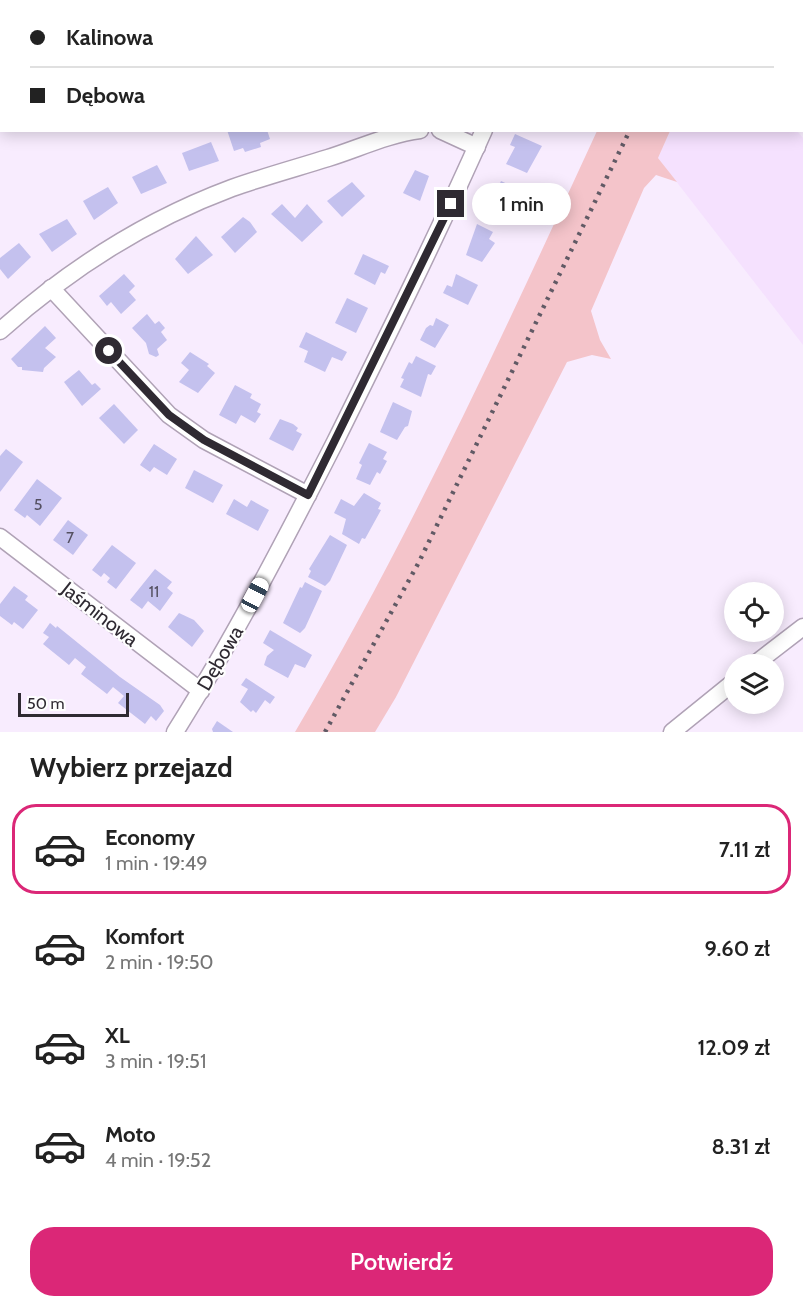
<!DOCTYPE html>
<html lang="pl">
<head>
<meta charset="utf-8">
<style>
	:root { --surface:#fff; --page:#f6f6f6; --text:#222; --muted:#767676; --line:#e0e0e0; --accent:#db2777 }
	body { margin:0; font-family:Cabin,sans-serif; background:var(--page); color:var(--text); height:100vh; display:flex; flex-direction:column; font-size:22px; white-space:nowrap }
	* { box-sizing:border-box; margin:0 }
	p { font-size:20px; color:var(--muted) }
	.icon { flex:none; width:33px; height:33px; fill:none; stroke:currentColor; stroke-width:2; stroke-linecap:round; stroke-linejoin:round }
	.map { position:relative; height:732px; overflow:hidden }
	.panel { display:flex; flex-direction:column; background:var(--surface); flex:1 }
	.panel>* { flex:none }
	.hud { position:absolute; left:0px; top:0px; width:804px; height:132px; box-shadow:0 3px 15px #0003; display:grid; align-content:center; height:132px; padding:0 30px; background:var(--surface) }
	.buttons { position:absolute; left:724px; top:582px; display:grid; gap:12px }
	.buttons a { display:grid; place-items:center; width:60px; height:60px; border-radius:50%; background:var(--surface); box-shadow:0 3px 15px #0003; font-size:30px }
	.scale { position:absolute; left:18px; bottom:15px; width:111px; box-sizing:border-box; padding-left:6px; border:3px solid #2f2a32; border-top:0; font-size:16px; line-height:21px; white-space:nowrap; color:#2f2a32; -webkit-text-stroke:4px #fefefe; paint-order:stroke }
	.end { position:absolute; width:27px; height:27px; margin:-14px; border:8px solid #2f2a32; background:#fff; box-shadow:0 0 0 3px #fff }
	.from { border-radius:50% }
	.bubble { position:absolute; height:42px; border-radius:21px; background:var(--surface); box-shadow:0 3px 15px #0003; font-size:20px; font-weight:600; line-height:42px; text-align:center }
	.car { position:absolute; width:18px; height:36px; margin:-18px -9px; border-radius:8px; box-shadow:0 0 4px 2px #0007; background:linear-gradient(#fff 24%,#345 0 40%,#fff 0 76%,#345 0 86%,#fff 0) }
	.hud b { display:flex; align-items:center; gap:21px; height:57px; font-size:22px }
	.hud b+b { border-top:2px solid var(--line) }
	.hud i { width:15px; height:15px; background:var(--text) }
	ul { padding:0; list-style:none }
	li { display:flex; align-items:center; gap:18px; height:90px; margin:0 12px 9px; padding:0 18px; border:3px solid transparent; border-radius:24px }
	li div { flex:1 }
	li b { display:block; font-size:22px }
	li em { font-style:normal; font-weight:600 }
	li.selected { border-color:var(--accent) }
	li>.icon { width:54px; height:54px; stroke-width:1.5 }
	h2 { padding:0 30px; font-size:27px; line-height:72px }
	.primary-button { display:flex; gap:12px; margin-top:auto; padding:12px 30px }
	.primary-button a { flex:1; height:69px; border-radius:24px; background:var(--accent); color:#fff; font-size:24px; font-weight:600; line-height:69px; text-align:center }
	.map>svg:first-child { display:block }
</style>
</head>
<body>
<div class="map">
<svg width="803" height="732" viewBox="0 0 803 732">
	<rect width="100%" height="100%" fill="#f8ecfe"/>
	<!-- built -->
	<path fill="#f5e1fe" d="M670,131H797L803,138V345L658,158Z"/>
	<!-- green -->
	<path fill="#f4c4ca" d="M597,131H670L658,158L677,182L656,175L644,188L591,311L600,340L611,359L592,355L567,362L396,697L375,732H295C409,539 503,335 597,131Z"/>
	<!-- building -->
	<g fill="#c4c1ee">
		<path d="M227,130H267L270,139L260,143L261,147L245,152L243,148L234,151Z"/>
		<path d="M515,134L542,146L527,173L506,164L515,147L510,145Z"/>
		<path d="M211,142L219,161L189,171L182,153Z"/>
		<path d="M157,165L167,183L141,194L132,177Z"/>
		<path d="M415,170L429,176L420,201L403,193Z"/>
		<path d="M501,181L522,191L510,217L482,207L488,194L494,197Z"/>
		<path d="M352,182L365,196L342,217L327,201Z"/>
		<path d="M108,187L118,203L94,220L83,201Z"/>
		<path d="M282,204L295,218L307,204L323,222L302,242L271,214Z"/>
		<path d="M243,217L250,222L257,232L235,253L221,237Z"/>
		<path d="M67,219L77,234L52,252L39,234Z"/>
		<path d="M477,224L493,232L489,239L495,243L482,262L466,255Z"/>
		<path d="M196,236L213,255L188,274L175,259Z"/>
		<path d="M19,243L31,257L8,279L0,269V258Z"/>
		<path d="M363,254L389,266L385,274L381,272L375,285L354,274Z"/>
		<path d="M124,274L135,286L129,292L136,300L121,314L111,302L107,306L99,296Z"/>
		<path d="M456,274L478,285L468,305L443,293L447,285L452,287Z"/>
		<path d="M347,298L368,308L356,333L335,323Z"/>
		<path d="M147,314L155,324L159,321L165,328L161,332L167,340L157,349L159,355L156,357L149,354L146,343L132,328Z"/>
		<path d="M436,318L449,325L435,348L420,340L426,328L430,325L433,326Z"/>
		<path d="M45,326L56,338L45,348L56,357L44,368L43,372L22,370V367H18L11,359Z"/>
		<path d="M306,332L347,352L342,361L332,357L325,372L304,362L308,351L299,347Z"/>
		<path d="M190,352L209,364L207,366L215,373L198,393L179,382L189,370L181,363Z"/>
		<path d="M416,356L436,366L431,375L428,374L421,397L400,387L404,379L401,378L409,362L412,364Z"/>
		<path d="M79,370L92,385L95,383L101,389L82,406L64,382Z"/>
		<path d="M235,385L252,394L250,398L261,404L257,412L261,414L255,423L241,415L236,424L219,415Z"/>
		<path d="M393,402L412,411L408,426L405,427L397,440L380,432Z"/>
		<path d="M114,404L138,430L124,444L99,418Z"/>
		<path d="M280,419L293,424L298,428L296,431L302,434L293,451L269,439Z"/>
		<path d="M369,443L387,452L383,459L387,461L380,474L377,472L370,485L356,479L362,465L359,463Z"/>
		<path d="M154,444L177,459L167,475L154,467L150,472L140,465Z"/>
		<path d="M6,449L23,462L0,492V456Z"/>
		<path d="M194,470L223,485L213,503L185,488Z"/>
		<path d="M37,479L62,498L40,526L27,515L25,518L14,510Z"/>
		<path d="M364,493L381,503L378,509L381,510L365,539L362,538L359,544L342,534L346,519L334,513L341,499L354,506Z"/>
		<path d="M234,499L247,507L251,500L269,510L258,531L226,514Z"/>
		<path d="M68,520L88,535L73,555L53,540Z"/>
		<path d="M330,535L347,545L330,581L325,586L308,577L311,571L309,569Z"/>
		<path d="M112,545L136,563L116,589L107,582L110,578L104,573L101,577L92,570Z"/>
		<path d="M155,569L172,582L167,588L173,593L160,611L148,601L142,609L130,600Z"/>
		<path d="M305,582L322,591L305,628L300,633L283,623L300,587L302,588Z"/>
		<path d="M14,586L28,596L25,600L38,610L23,629L14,622L12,625L0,616V604Z"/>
		<path d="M179,613L194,620L204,631L192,647L168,627Z"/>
		<path d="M50,623L56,628L57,626L120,677L160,705L164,711L156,721L151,716L145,724L118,703L124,696L118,691L113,687L107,694L81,674L86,667L75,658L69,665L43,644L49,637L43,633Z"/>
		<path d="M270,630L312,655L305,668L295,664L288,678L264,665L267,656L274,650L263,643Z"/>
		<path d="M246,678L275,697L270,704L265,700L256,713L253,710L251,712L240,702L248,689L241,685Z"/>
		<path d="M217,721L233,732H213L212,729Z"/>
	</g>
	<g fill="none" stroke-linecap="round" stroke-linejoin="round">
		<!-- minor casing -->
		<g stroke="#b0a2b6" stroke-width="19">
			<g id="minor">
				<path d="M41,0V2"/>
				<path d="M102,2L105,0"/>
				<path d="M0,69L2,68"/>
				<path d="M440,130L477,147"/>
				<path d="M51,288L169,415L204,440L308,495"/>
				<path d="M0,331C68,270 146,220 232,188C263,177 296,168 328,158C357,149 389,134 420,130"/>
				<path d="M0,537L201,691"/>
				<path d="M755,664L803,627"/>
				<path d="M175,732C234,638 285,540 335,442C386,339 437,236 484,130"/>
				<path d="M672,732L735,681"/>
			</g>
		</g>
		<!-- path -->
		<path stroke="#988f9d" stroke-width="3" stroke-dasharray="4.5 4.5" stroke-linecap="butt" d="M484,0V2"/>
		<!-- minor -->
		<use href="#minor" stroke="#fff" stroke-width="16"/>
		<!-- rail -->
		<g stroke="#615a65" stroke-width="4.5" stroke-dasharray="3 6" stroke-linecap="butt">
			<path d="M693,2L694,0"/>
			<path d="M325,732L419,562L630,130"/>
		</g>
	</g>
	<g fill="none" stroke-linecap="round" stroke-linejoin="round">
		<!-- route -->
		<path stroke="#2f2a32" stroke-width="8" d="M109,351L169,415L204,440L308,495L451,204"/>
	</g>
	<g text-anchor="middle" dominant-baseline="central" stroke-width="4.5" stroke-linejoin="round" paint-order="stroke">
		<!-- number labels -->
		<g font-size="16" fill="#545061">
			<text x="38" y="504">5</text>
			<text x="70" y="537">7</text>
			<text x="154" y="591">11</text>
		</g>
		<!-- street labels -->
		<g font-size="20" fill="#2f2a32" stroke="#fefefe">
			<text transform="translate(100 614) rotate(38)">Jaśminowa</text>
			<text transform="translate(220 658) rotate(-60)">Dębowa</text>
		</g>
	</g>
</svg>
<div class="buttons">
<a><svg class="icon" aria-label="locate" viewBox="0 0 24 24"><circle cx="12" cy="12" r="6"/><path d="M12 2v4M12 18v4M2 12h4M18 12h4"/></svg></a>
<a><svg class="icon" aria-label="layers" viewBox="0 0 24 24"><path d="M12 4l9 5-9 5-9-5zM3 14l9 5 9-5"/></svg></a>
</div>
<div class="scale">50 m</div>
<i class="end from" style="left:109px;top:351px"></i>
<i class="end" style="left:451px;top:204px"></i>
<div class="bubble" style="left:472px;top:183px;width:99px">1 min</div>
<i class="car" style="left:255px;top:595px;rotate:28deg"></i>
<div class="hud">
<b><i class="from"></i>Kalinowa</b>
<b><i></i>Dębowa</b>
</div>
</div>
<section class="panel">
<h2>Wybierz przejazd</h2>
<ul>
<li class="selected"><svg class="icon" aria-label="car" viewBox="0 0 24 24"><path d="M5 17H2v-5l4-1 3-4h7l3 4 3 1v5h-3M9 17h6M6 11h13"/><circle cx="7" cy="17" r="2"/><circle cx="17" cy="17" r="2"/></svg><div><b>Economy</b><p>1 min · 19:49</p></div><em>7.11 zł</em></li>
<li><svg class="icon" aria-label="car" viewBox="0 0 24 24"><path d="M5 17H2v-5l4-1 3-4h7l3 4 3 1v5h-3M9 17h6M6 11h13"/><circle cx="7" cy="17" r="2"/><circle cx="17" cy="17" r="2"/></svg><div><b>Komfort</b><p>2 min · 19:50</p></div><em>9.60 zł</em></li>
<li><svg class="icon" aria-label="car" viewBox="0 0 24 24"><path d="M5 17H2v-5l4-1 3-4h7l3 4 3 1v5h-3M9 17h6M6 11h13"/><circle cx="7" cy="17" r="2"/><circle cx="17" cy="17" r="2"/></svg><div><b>XL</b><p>3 min · 19:51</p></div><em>12.09 zł</em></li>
<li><svg class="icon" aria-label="car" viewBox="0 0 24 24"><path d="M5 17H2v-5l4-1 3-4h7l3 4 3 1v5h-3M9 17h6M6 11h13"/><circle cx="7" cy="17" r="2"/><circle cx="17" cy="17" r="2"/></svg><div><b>Moto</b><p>4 min · 19:52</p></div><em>8.31 zł</em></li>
</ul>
<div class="primary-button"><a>Potwierdź</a></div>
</section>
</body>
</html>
